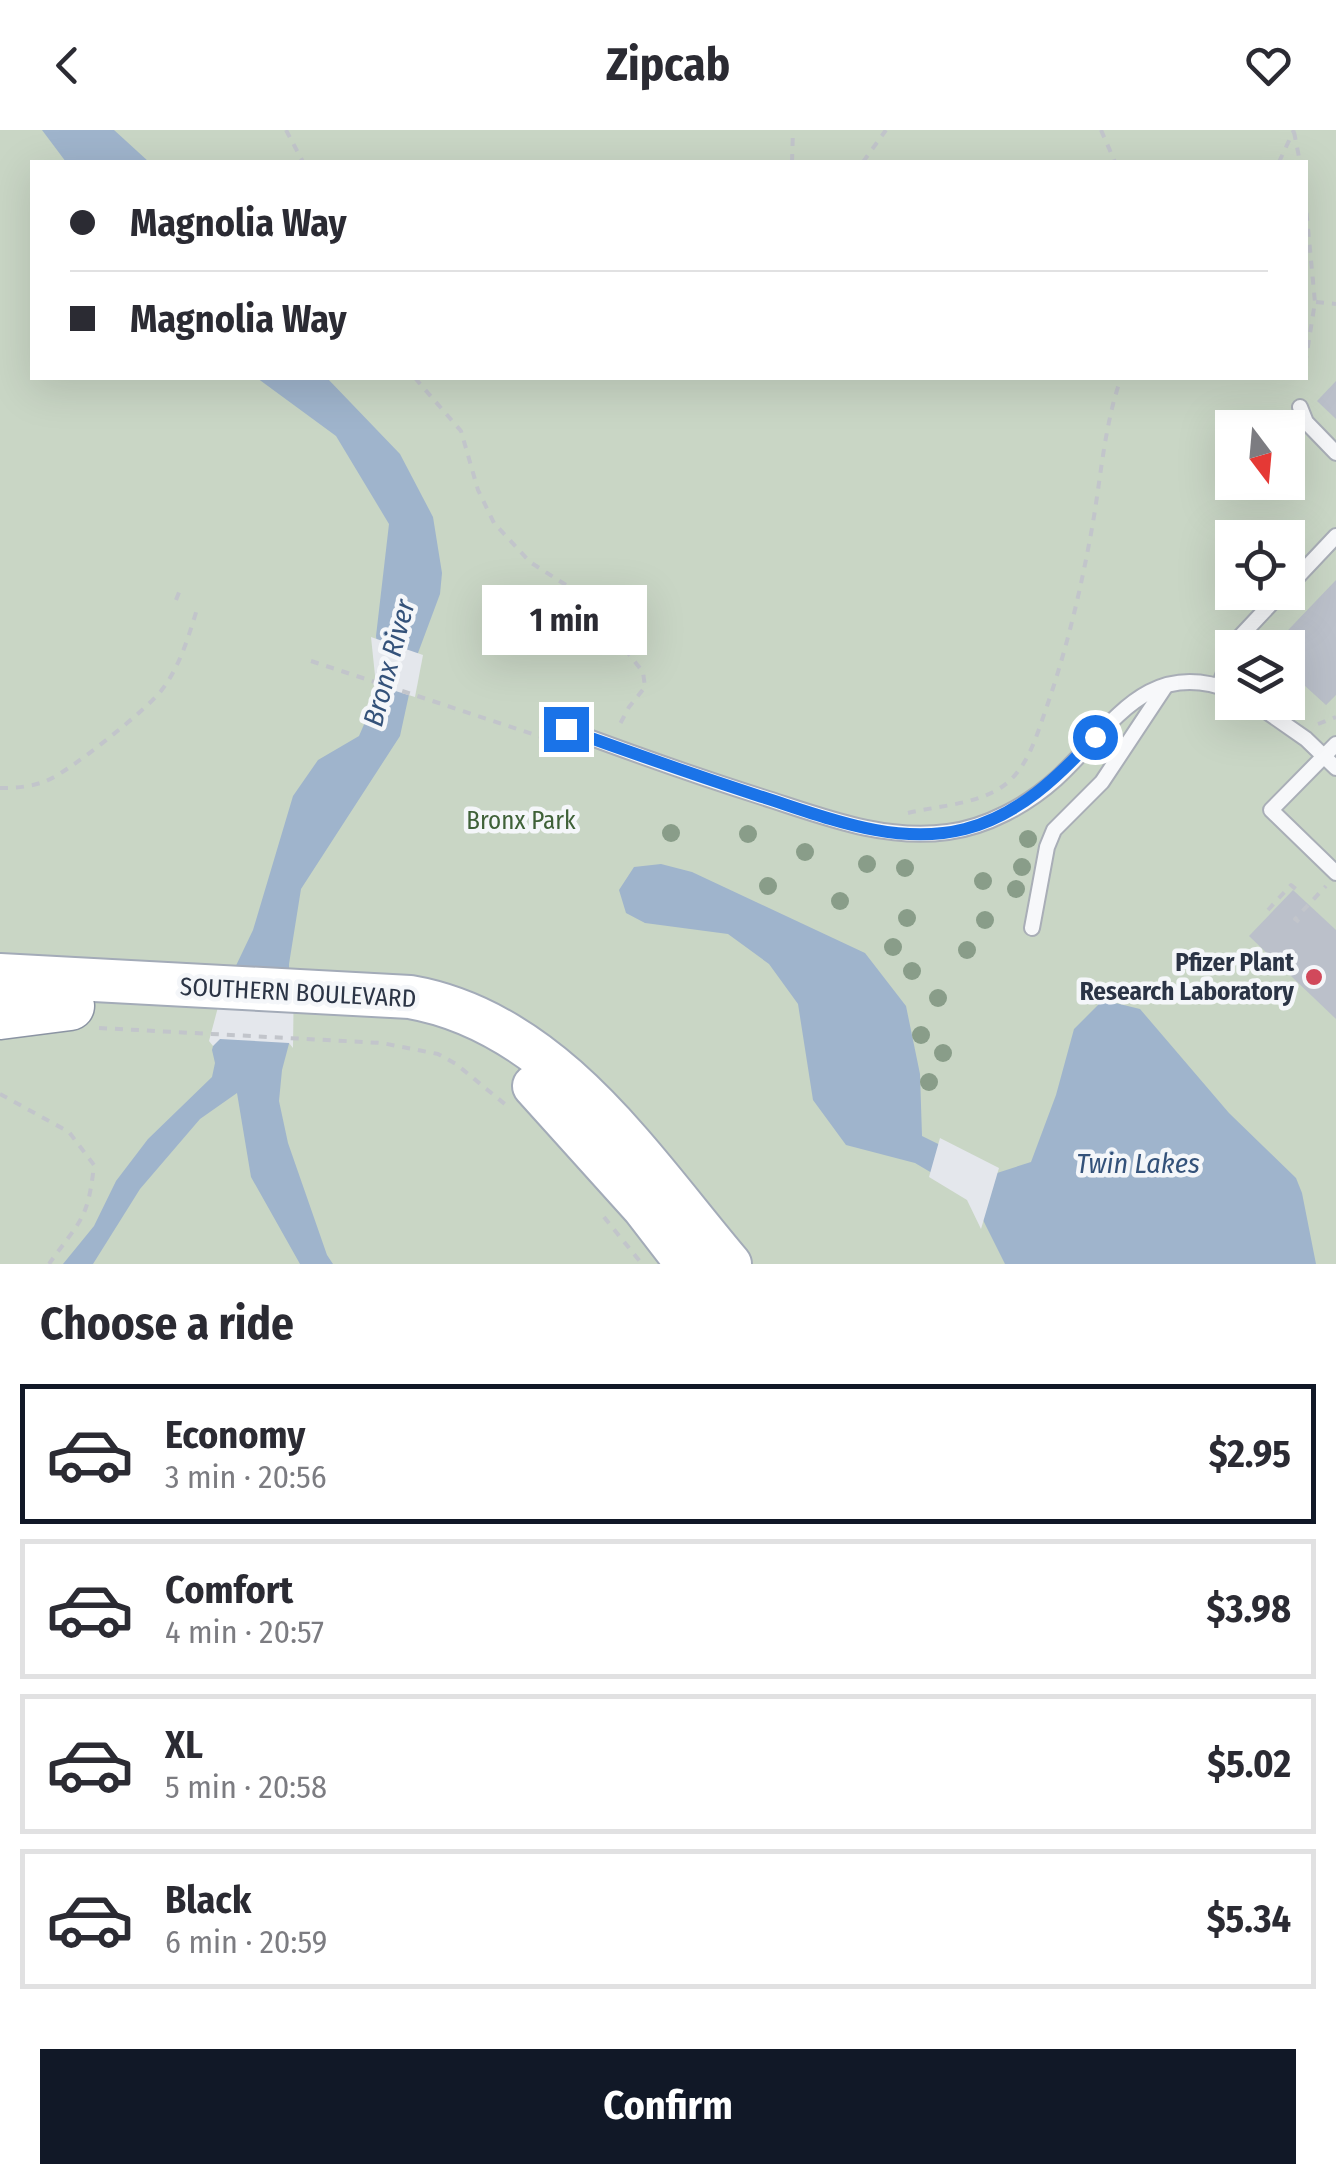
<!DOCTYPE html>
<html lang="en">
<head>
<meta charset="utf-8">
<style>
	:root { --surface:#fff; --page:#f2f2f3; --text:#2b2b33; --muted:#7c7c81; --line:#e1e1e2; --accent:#111827 }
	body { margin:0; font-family:"Fira Sans Condensed",sans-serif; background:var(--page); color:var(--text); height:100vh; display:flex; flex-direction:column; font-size:38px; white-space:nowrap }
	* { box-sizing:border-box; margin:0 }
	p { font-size:32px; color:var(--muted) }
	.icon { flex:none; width:55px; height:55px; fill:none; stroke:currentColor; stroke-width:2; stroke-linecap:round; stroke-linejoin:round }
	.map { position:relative; height:1134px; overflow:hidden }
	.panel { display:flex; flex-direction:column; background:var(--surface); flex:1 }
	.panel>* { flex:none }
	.top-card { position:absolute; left:30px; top:30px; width:1278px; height:220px; border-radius:0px; box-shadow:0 10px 40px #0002; display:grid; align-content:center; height:220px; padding:0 40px; background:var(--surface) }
	.needle { width:65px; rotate:164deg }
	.buttons { position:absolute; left:1215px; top:280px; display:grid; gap:20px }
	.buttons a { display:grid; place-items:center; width:90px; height:90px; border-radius:0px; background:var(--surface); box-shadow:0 10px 40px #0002; font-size:50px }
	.end { position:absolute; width:45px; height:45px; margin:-22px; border:12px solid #1a73e8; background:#fff; box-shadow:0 0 0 5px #fff }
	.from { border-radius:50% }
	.bubble { position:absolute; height:70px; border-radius:0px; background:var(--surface); box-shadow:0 10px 40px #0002; font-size:32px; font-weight:700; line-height:70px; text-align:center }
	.top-card b { display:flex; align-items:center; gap:35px; height:95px; font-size:38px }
	.top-card b+b { border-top:2px solid var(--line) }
	.top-card i { width:25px; height:25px; background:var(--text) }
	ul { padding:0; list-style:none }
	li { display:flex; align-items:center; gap:30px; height:140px; margin:0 20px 15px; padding:0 20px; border:5px solid var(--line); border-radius:0px }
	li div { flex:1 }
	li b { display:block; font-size:38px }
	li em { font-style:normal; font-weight:700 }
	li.active { border-color:var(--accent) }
	li>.icon { width:90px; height:90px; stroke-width:1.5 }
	h2 { padding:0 40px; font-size:45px; line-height:120px }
	.action { display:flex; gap:20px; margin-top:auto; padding:20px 40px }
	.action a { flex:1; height:115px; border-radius:0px; background:var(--accent); color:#fff; font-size:40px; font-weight:700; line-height:115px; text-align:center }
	header { display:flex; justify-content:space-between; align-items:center; height:130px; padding:0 40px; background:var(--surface); font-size:45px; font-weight:700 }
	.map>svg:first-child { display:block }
</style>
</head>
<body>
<header><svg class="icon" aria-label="back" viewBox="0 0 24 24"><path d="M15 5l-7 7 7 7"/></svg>Zipcab<svg class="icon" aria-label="heart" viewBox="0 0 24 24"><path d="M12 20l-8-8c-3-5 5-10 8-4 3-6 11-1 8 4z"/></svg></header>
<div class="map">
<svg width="1336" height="1134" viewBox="0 0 1336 1134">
	<rect width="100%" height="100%" fill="#e4e7ec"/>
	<!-- green -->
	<path fill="#c9d6c5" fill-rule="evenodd" d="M0,0H1336V1134H0ZM32,32H1305V248H32ZM1232,298H1288V352H1232ZM1232,408H1288V462H1232ZM1232,518H1288V572H1232Z"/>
	<!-- water -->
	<g fill="#9fb4cc">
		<path d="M42,0H114L149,32H66Z"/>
		<path d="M257,248H327L400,324L433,387L442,443L440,464L418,523L400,606L301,759L289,834L290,910L282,940L279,971L288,1013L327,1125L333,1134H300L251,1047L237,963L200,989L140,1059L93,1134H63L94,1096L116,1051L148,1009L212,947L215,933L212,920L232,844L253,800L293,666L318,630L359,606L382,553L376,506L389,394L336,306Z"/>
		<path d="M661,734L692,742L865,823L906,876L920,944L922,1006L997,1043L1031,1032L1056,965L1074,899L1103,870L1140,879L1229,983L1296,1048L1302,1063L1316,1134H1005L971,1066L915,1033L846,1015L813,970L798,874L769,834L728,804L645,793L626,783L619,760L634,737Z"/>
	</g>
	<!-- pier -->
	<g fill="#e4e7ec">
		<path d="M371,507L423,525L415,567L376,555Z"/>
		<path d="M294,841L293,918L289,913L220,909L213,916L209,911L227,843Z"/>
		<path d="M940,1008L999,1038L981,1099L967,1070L929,1047Z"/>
	</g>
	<!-- building -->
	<g fill="#bbc0ca">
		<path d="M1336,251V289L1317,271Z"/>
		<path d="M1336,450V565L1326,575L1304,555L1297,562L1288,552V518H1271Z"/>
		<path d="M1293,760L1336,800V889L1249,806Z"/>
	</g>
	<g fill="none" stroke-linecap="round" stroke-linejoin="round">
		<!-- service casing -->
		<g stroke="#a9aeb7" stroke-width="18">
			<g id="service">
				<path d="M1300,277L1306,292L1336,323"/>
				<path d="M1288,457L1336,406"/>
				<path d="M1234,518L1237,510L1282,462"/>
				<path d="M1219,556L1232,522"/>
				<path d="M1253,572L1306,609L1336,638"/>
				<path d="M567,599C631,623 696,646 762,667C822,686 883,711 948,702C987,697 1027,675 1056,649C1110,600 1145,526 1232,561"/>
				<path d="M1336,614L1271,680L1336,743"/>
				<path d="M1032,798L1047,717L1054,700L1102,652L1165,557"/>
			</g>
		</g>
		<!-- primary casing -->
		<g stroke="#a3abb8" stroke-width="46">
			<g id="primary">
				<path d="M0,845L410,867C554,892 642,1030 730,1134"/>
				<path d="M534,956L643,1077L687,1134"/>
			</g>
		</g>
		<!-- motorway casing -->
		<g stroke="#8b94a3" stroke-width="51">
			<path id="motorway" d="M0,885L70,876"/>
		</g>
		<!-- path -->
		<g stroke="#c2c5cb" stroke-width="4" stroke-dasharray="8 8" stroke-linecap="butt">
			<path d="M286,0L303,32"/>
			<path d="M1101,0L1115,32"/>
			<path d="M1294,2L1300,32"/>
			<path d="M792,32L793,0"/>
			<path d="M863,32L886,0"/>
			<path d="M1279,32L1294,0"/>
			<path d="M1305,67L1315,172L1305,235"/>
			<path d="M1316,172L1336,174"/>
			<path d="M415,248L461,301L478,360L494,393L530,432L583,466L643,542L645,557L629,577L619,596"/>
			<path d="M176,470L180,460"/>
			<path d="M311,531L551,610"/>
			<path d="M1318,594L1336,587"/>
			<path d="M0,658C15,658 31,657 46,651C69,642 145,581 161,561C180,537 189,505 198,476"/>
			<path d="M908,683C937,676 970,675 997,660C1027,643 1036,607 1047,576C1067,518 1081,459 1092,398C1101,348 1104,296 1121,248"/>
			<path d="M1268,780L1291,755L1297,760"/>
			<path d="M1299,792L1295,789L1326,756"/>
			<path d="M99,898L382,913L438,924L456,934L506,975"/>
			<path d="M0,964L69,1002L94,1035C88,1091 80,1090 49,1134"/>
			<path d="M604,1087L642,1134"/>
		</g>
		<!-- service -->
		<use href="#service" stroke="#f7f8fa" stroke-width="14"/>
		<!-- primary -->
		<use href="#primary" stroke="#fff" stroke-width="42"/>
		<!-- motorway -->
		<use href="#motorway" stroke="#fff" stroke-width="48"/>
	</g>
	<!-- trees -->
	<g fill="#899d89">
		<circle cx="671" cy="703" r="9"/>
		<circle cx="748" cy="704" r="9"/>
		<circle cx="1028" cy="709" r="9"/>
		<circle cx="805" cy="722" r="9"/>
		<circle cx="867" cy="734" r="9"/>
		<circle cx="1022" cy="737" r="9"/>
		<circle cx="905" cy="738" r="9"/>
		<circle cx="983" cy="751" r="9"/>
		<circle cx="768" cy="756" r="9"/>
		<circle cx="1016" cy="759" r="9"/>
		<circle cx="840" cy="771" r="9"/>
		<circle cx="907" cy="788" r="9"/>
		<circle cx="985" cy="790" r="9"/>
		<circle cx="893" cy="817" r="9"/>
		<circle cx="967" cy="820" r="9"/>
		<circle cx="912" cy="841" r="9"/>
		<circle cx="938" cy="868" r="9"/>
		<circle cx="921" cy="905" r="9"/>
		<circle cx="943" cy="923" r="9"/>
		<circle cx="929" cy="952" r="9"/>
	</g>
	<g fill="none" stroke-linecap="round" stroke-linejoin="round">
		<!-- route -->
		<path stroke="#1a73e8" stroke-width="12" d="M566,599C629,622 692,644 756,665C823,686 894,717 965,699C1019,685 1058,647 1095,607"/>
	</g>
	<!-- markers -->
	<circle fill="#d1495b" stroke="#f4f6f9" stroke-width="4" cx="1314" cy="847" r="10"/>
	<g text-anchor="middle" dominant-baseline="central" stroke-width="9" stroke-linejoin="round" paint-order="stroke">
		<!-- park labels -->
		<g font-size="25" fill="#3f6138" stroke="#f4f6f9">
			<text x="521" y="691">Bronx Park</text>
		</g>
		<!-- poi labels -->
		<g font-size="25" font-weight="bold" fill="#2b3445" stroke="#f4f6f9" text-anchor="end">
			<text x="1294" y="833">Pfizer Plant<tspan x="1294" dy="29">Research Laboratory</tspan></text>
		</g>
		<!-- street labels -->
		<g font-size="25" fill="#2b3445" stroke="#f4f6f9">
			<text transform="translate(298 863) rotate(3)">SOUTHERN BOULEVARD</text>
		</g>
		<!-- water labels -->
		<g font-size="28" font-style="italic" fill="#34527a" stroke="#f4f6f9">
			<text transform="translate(389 533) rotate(-75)">Bronx River</text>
			<text x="1138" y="1033">Twin Lakes</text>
		</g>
	</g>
</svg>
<div class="buttons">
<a><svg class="needle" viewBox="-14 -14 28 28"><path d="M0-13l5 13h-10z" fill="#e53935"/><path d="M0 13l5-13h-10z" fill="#7c7c81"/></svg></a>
<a><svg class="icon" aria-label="locate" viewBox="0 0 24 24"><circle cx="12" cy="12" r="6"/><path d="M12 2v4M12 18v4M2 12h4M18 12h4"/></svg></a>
<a><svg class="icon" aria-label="layers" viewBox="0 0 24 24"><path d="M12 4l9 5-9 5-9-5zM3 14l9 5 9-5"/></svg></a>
</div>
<i class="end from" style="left:1095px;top:607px"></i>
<i class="end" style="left:566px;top:599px"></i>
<div class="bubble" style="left:482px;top:455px;width:165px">1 min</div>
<div class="top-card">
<b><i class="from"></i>Magnolia Way</b>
<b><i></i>Magnolia Way</b>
</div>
</div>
<section class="panel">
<h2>Choose a ride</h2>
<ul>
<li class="active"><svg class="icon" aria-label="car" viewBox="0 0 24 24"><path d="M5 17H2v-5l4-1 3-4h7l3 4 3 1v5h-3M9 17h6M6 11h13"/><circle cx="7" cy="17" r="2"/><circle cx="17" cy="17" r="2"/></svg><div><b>Economy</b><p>3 min · 20:56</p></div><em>$2.95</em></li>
<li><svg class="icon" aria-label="car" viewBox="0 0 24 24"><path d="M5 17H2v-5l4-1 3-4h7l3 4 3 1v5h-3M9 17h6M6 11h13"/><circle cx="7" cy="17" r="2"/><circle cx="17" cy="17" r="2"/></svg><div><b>Comfort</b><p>4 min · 20:57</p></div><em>$3.98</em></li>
<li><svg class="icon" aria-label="car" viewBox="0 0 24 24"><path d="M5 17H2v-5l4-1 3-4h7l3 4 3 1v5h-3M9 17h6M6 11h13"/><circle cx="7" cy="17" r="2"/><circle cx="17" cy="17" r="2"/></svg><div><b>XL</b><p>5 min · 20:58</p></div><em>$5.02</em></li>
<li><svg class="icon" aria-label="car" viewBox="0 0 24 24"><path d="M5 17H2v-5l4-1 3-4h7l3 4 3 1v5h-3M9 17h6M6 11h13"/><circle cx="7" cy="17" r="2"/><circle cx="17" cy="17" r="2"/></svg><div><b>Black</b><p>6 min · 20:59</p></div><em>$5.34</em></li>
</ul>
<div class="action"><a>Confirm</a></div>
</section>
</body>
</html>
